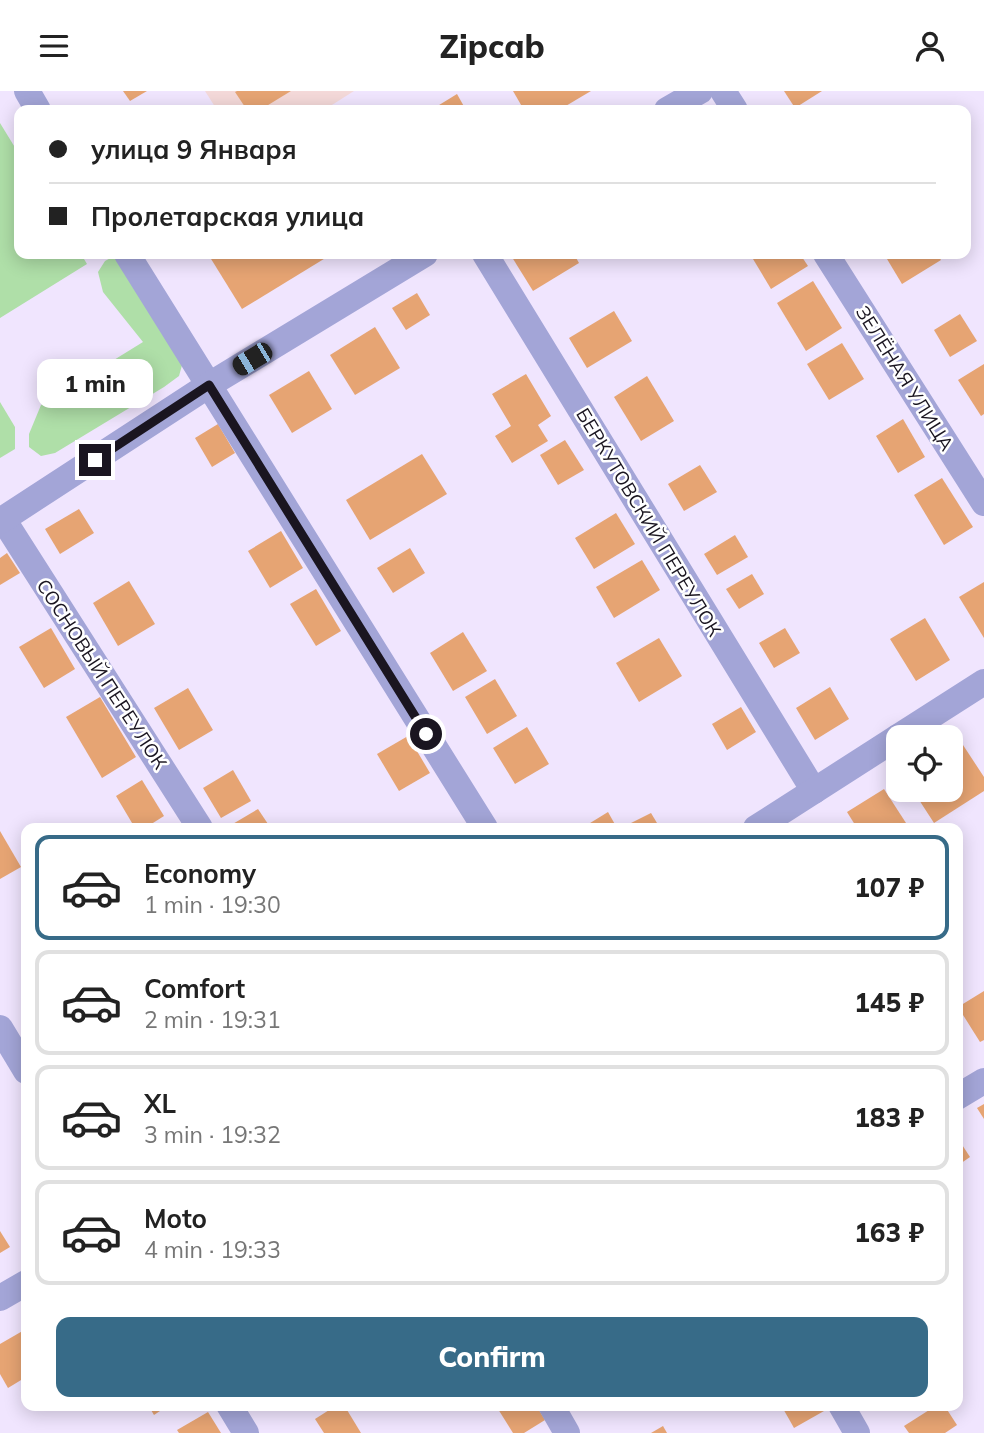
<!DOCTYPE html>
<html lang="en">
<head>
<meta charset="utf-8">
<style>
	:root { --surface:#fff; --page:#f2f2f2; --text:#222; --muted:#767676; --line:#e0e0e0; --accent:#376b88 }
	body { margin:0; font-family:Mulish,sans-serif; background:var(--page); color:var(--text); height:100vh; display:flex; flex-direction:column; font-size:26px; white-space:nowrap }
	* { box-sizing:border-box; margin:0 }
	p { font-size:23px; color:var(--muted) }
	.icon { flex:none; width:38px; height:38px; fill:none; stroke:currentColor; stroke-width:2; stroke-linecap:round; stroke-linejoin:round }
	.map { position:relative; flex:1; overflow:hidden }
	.sheet { position:absolute; left:21px; top:732px; width:942px; height:588px; display:flex; flex-direction:column; background:var(--surface); border-radius:14px; box-shadow:0 4px 18px #0003 }
	.sheet>* { flex:none }
	.guide { position:absolute; left:14px; top:14px; width:957px; height:154px; border-radius:14px; box-shadow:0 4px 18px #0003; display:grid; align-content:center; height:154px; padding:0 35px; background:var(--surface) }
	.controls { position:absolute; left:886px; top:634px; display:grid; gap:14px }
	.controls a { display:grid; place-items:center; width:77px; height:77px; border-radius:14px; background:var(--surface); box-shadow:0 4px 18px #0003; font-size:35px }
	.end { position:absolute; width:32px; height:32px; margin:-16px; border:9px solid #1a1520; background:#fff; box-shadow:0 0 0 4px #fff }
	.from { border-radius:50% }
	.bubble { position:absolute; height:49px; border-radius:14px; background:var(--surface); box-shadow:0 4px 18px #0003; font-size:23px; font-weight:800; line-height:49px; text-align:center }
	.car { position:absolute; width:21px; height:42px; margin:-21px -10px; border-radius:9px; box-shadow:0 0 5px 2px #0007; background:linear-gradient(#222 24%,#8ab4d8 0 40%,#222 0 76%,#8ab4d8 0 86%,#222 0) }
	.guide b { display:flex; align-items:center; gap:24px; height:66px; font-size:26px }
	.guide b+b { border-top:2px solid var(--line) }
	.guide i { width:18px; height:18px; background:var(--text) }
	ul { padding:12px 0 0; list-style:none }
	li { display:flex; align-items:center; gap:21px; height:105px; margin:0 14px 10px; padding:0 21px; border:4px solid var(--line); border-radius:14px }
	li div { flex:1 }
	li b { display:block; font-size:26px }
	li em { font-style:normal; font-weight:800 }
	li.active { border-color:var(--accent) }
	li>.icon { width:63px; height:63px; stroke-width:1.5 }
	.button { display:flex; gap:14px; margin-top:auto; padding:14px 35px }
	.button a { flex:1; height:80px; border-radius:14px; background:var(--accent); color:#fff; font-size:28px; font-weight:800; line-height:80px; text-align:center }
	header { display:flex; justify-content:space-between; align-items:center; height:91px; padding:0 35px; background:var(--surface); font-size:32px; font-weight:800 }
	.map>svg:first-child { display:block }
</style>
</head>
<body>
<header><svg class="icon" aria-label="menu" viewBox="0 0 24 24"><path d="M4 6h16M4 12h16M4 18h16"/></svg>Zipcab<svg class="icon" aria-label="person" viewBox="0 0 24 24"><circle cx="12" cy="8" r="4"/><path d="M4 21q1-7 8-7t8 7"/></svg></header>
<div class="map">
<svg width="984" height="1342" viewBox="0 0 984 1342">
	<rect width="100%" height="100%" fill="#f0e5fe"/>
	<!-- industrial -->
	<path fill="#f4d9d9" d="M205,0H354L324,19H217Z"/>
	<!-- green -->
	<g fill="#afdfa8">
		<path d="M0,32L19,63V163H81L87,173L0,227Z"/>
		<path d="M118,163L184,267L179,285L164,296L55,362L41,365L29,356V343L41,314L143,251L103,201L98,181L105,170Z"/>
		<path d="M0,311L15,336V358L0,367Z"/>
	</g>
	<!-- building -->
	<g fill="#e6a473">
		<path d="M123,0H147L130,10Z"/>
		<path d="M237,0H291L260,19H247L235,1Z"/>
		<path d="M513,0H591L559,19H524Z"/>
		<path d="M784,0H822L795,17Z"/>
		<path d="M457,3L466,19H431Z"/>
		<path d="M208,163H332L242,218Z"/>
		<path d="M510,163H574L579,172L533,200Z"/>
		<path d="M750,163H800L808,175L771,198Z"/>
		<path d="M884,163H937L941,169L902,193Z"/>
		<path d="M813,190L842,237L806,260L777,212Z"/>
		<path d="M417,202L430,224L406,239L392,217Z"/>
		<path d="M614,220L632,250L587,277L569,247Z"/>
		<path d="M960,223L977,250L950,266L934,239Z"/>
		<path d="M375,236L400,277L355,304L330,264Z"/>
		<path d="M842,252L864,288L829,309L807,273Z"/>
		<path d="M984,273V323L981,325L958,289Z"/>
		<path d="M309,280L332,318L292,342L269,304Z"/>
		<path d="M526,283L551,325L538,334L548,350L512,372L495,345L511,335L492,303Z"/>
		<path d="M647,285L674,330L641,350L614,306Z"/>
		<path d="M903,328L925,366L898,382L876,345Z"/>
		<path d="M218,333L235,362L212,376L195,347Z"/>
		<path d="M565,349L584,379L558,394L540,364Z"/>
		<path d="M422,363L447,403L370,449L346,409Z"/>
		<path d="M700,374L717,401L684,420L668,393Z"/>
		<path d="M942,387L973,436L944,454L914,404Z"/>
		<path d="M79,418L94,442L60,463L45,438Z"/>
		<path d="M616,422L635,453L594,478L575,447Z"/>
		<path d="M281,440L303,477L270,497L248,460Z"/>
		<path d="M735,444L748,466L717,484L704,463Z"/>
		<path d="M410,457L425,482L393,502L377,477Z"/>
		<path d="M7,462L20,482L0,494V467Z"/>
		<path d="M642,469L660,499L614,527L596,496Z"/>
		<path d="M752,483L764,503L739,518L726,498Z"/>
		<path d="M129,490L155,533L118,555L93,512Z"/>
		<path d="M984,491V547L959,506Z"/>
		<path d="M316,498L341,540L316,555L290,513Z"/>
		<path d="M925,527L950,569L916,590L890,548Z"/>
		<path d="M51,537L75,578L44,597L19,556Z"/>
		<path d="M785,537L800,562L774,577L759,552Z"/>
		<path d="M463,541L487,580L453,600L430,562Z"/>
		<path d="M659,547L682,585L639,611L616,572Z"/>
		<path d="M495,588L517,625L487,643L465,606Z"/>
		<path d="M830,596L849,628L815,649L796,617Z"/>
		<path d="M188,597L213,639L179,659L154,617Z"/>
		<path d="M100,606L136,666L102,687L66,626Z"/>
		<path d="M741,616L756,641L727,659L712,633Z"/>
		<path d="M527,636L549,673L515,693L493,657Z"/>
		<path d="M408,645L430,682L399,700L377,663Z"/>
		<path d="M963,654L984,686V700L934,732L912,698H950V662Z"/>
		<path d="M233,679L251,710L221,727L203,697Z"/>
		<path d="M142,689L164,725L145,737H135L116,705Z"/>
		<path d="M884,698L906,732L898,737H857L847,721Z"/>
		<path d="M258,718L268,733L262,737H232L231,734Z"/>
		<path d="M608,721L617,737H582Z"/>
		<path d="M651,722L660,737H631L629,733Z"/>
		<path d="M0,740L21,776L0,788Z"/>
		<path d="M984,900V949L980,951L958,916Z"/>
		<path d="M984,1013V1028L977,1017Z"/>
		<path d="M957,1046L970,1066L957,1075Z"/>
		<path d="M0,1140L10,1156L0,1162Z"/>
		<path d="M26,1238V1286L8,1297L0,1283V1253Z"/>
		<path d="M148,1314H169L154,1324Z"/>
		<path d="M337,1314H344L361,1342H324L315,1328Z"/>
		<path d="M504,1314H536L545,1329L524,1342H513L498,1318Z"/>
		<path d="M781,1314H821L824,1320L794,1337Z"/>
		<path d="M937,1314H944L957,1334L945,1342H909L904,1335Z"/>
		<path d="M208,1321L221,1342H179L177,1339Z"/>
		<path d="M663,1335L667,1342H651Z"/>
	</g>
	<g fill="none" stroke-linecap="round" stroke-linejoin="round">
		<!-- minor -->
		<g stroke="#a3a5d7" stroke-width="26">
			<path d="M27,0L38,19"/>
			<path d="M723,0L735,19"/>
			<path d="M667,19L700,0"/>
			<path d="M127,163L485,737"/>
			<path d="M485,163L814,700"/>
			<path d="M826,163L984,412"/>
			<path d="M3,428L200,737"/>
			<path d="M0,430L209,294L425,163"/>
			<path d="M898,646L984,591"/>
			<path d="M756,737L898,646"/>
			<path d="M0,937L26,980"/>
			<path d="M957,1006L984,990"/>
			<path d="M0,1207L26,1192"/>
			<path d="M229,1314L246,1342"/>
			<path d="M551,1314L567,1342"/>
			<path d="M841,1314L857,1342"/>
		</g>
	</g>
	<g fill="none" stroke-linecap="round" stroke-linejoin="round">
		<!-- route -->
		<path stroke="#1a1520" stroke-width="9" d="M95,369L209,294L426,643"/>
	</g>
	<g text-anchor="middle" dominant-baseline="central" stroke-width="5" stroke-linejoin="round" paint-order="stroke">
		<!-- street labels -->
		<g font-size="19" fill="#1a1520" stroke="#fff">
			<text transform="translate(905 287) rotate(58)">ЗЕЛЁНАЯ УЛИЦА</text>
			<text transform="translate(649 431) rotate(59)">БЕРКУТОВСКИЙ ПЕРЕУЛОК</text>
			<text transform="translate(102 583) rotate(57)">СОСНОВЫЙ ПЕРЕУЛОК</text>
		</g>
	</g>
</svg>
<div class="controls">
<a><svg class="icon" aria-label="locate" viewBox="0 0 24 24"><circle cx="12" cy="12" r="6"/><path d="M12 2v4M12 18v4M2 12h4M18 12h4"/></svg></a>
</div>
<i class="end from" style="left:426px;top:643px"></i>
<i class="end" style="left:95px;top:369px"></i>
<div class="bubble" style="left:37px;top:268px;width:116px">1 min</div>
<i class="car" style="left:252px;top:268px;rotate:239deg"></i>
<div class="guide">
<b><i class="from"></i>улица 9 Января</b>
<b><i></i>Пролетарская улица</b>
</div>
<section class="sheet">
<ul>
<li class="active"><svg class="icon" aria-label="car" viewBox="0 0 24 24"><path d="M5 17H2v-5l4-1 3-4h7l3 4 3 1v5h-3M9 17h6M6 11h13"/><circle cx="7" cy="17" r="2"/><circle cx="17" cy="17" r="2"/></svg><div><b>Economy</b><p>1 min · 19:30</p></div><em>107 ₽</em></li>
<li><svg class="icon" aria-label="car" viewBox="0 0 24 24"><path d="M5 17H2v-5l4-1 3-4h7l3 4 3 1v5h-3M9 17h6M6 11h13"/><circle cx="7" cy="17" r="2"/><circle cx="17" cy="17" r="2"/></svg><div><b>Comfort</b><p>2 min · 19:31</p></div><em>145 ₽</em></li>
<li><svg class="icon" aria-label="car" viewBox="0 0 24 24"><path d="M5 17H2v-5l4-1 3-4h7l3 4 3 1v5h-3M9 17h6M6 11h13"/><circle cx="7" cy="17" r="2"/><circle cx="17" cy="17" r="2"/></svg><div><b>XL</b><p>3 min · 19:32</p></div><em>183 ₽</em></li>
<li><svg class="icon" aria-label="car" viewBox="0 0 24 24"><path d="M5 17H2v-5l4-1 3-4h7l3 4 3 1v5h-3M9 17h6M6 11h13"/><circle cx="7" cy="17" r="2"/><circle cx="17" cy="17" r="2"/></svg><div><b>Moto</b><p>4 min · 19:33</p></div><em>163 ₽</em></li>
</ul>
<div class="button"><a>Confirm</a></div>
</section>
</div>
</body>
</html>
